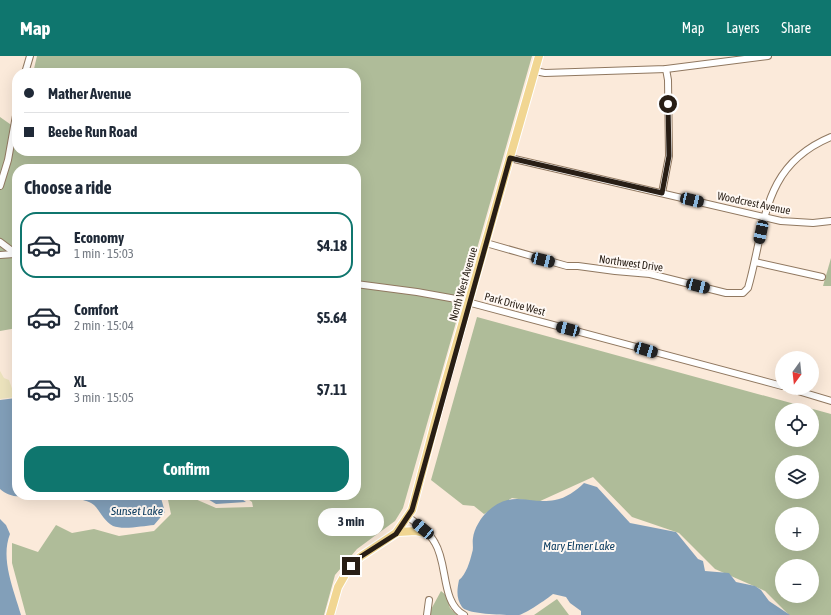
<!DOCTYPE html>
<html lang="en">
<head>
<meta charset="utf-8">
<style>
	:root { --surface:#fff; --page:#f2f2f3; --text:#1f2937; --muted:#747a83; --line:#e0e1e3; --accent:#0f766e }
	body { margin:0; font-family:"Asap Condensed",sans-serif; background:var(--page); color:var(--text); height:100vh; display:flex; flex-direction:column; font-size:15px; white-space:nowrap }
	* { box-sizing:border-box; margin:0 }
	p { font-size:13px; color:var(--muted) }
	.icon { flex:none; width:22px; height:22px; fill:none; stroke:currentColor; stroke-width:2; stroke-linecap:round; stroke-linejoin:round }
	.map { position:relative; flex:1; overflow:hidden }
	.drawer { position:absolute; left:12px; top:108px; width:349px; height:336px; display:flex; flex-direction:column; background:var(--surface); border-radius:16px; box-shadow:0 4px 16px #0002 }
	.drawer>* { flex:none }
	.banner { position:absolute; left:12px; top:12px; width:349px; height:88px; border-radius:16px; box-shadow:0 4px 16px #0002; display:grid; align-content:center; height:88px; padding:0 12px; background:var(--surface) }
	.needle { width:26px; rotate:195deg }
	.fabs { position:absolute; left:775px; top:295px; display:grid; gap:8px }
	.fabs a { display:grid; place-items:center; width:44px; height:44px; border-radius:50%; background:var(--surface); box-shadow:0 4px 16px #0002; font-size:20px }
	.end { position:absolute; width:18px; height:18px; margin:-9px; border:5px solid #281e15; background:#fff; box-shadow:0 0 0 2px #fff }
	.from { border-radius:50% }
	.bubble { position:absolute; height:28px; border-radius:14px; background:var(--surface); box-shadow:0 4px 16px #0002; font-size:13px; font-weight:700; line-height:28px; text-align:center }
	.car { position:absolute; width:12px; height:24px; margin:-12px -6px; border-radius:5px; box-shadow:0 0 3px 1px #0007; background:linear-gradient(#222 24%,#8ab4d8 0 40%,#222 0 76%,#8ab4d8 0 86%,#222 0) }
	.banner b { display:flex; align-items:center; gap:14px; height:38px; font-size:15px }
	.banner b+b { border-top:1px solid var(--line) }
	.banner i { width:10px; height:10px; background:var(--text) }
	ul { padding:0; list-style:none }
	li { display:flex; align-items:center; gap:12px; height:66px; margin:0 8px 6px; padding:0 4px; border:2px solid transparent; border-radius:16px }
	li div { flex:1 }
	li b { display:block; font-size:15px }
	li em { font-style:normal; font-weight:700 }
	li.on { border-color:var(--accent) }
	li>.icon { width:36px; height:36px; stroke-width:1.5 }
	h2 { padding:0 12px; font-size:18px; line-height:48px }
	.action { display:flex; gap:8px; margin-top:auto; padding:8px 12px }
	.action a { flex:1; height:46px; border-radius:16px; background:var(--accent); color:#fff; font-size:16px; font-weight:700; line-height:46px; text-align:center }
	header { display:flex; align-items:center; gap:24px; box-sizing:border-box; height:56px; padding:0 20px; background:var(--accent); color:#fff }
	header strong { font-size:19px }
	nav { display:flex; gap:22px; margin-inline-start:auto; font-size:14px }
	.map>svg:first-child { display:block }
</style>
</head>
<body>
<header>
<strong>Map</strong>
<nav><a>Map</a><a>Layers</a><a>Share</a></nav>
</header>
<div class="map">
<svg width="831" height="559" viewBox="0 0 831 559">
	<rect width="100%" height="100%" fill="#fbeada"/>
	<!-- forest -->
	<g fill="#afbc99" fill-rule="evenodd">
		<path d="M37,0H532L403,452L395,465L357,493L335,519L324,559H26L12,507V487L38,496L56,469L72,477L94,473L119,480L154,475L171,458L167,439H186L216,452L253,451L252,446L242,439H356V113H17V272L0,275V61L17,73V95H356V17H33Z"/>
		<path d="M831,202V230H823Z"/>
		<path d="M477,261L831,358V559H789L765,535L715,513L679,477L632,461L593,421L538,446L512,442L484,458L474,450L463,449L431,424ZM782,354H812V384H782ZM782,406H812V436H782ZM782,458H812V488H782ZM782,510H812V540H782Z"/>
		<path d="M441,535L446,539L450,552L457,559H428Z"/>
		<path d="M557,543L569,559H534Z"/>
	</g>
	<!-- sand -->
	<path fill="#ede4be" d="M0,315L4,322L9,324L15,341L0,343Z"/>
	<!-- water -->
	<g fill="#829fb9">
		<path d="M16,342L17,439H27C18,442 8,440 0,433V344Z"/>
		<path d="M584,427L597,431L630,467L676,476L698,503L703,505L705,515L729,517L736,526L755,530L761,534L769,545L790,559H581V555L570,547L566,541L553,538C547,543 525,558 519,559C509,559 468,559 462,551C456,542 457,534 459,524C466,519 470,505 472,497C474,492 472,487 473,482C474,473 481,461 488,455C513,433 528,449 555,444C566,442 576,435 584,427Z"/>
		<path d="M74,439H158L161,442L165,456L154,469C143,470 123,474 113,470C104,465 100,455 94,449C89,444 80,445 74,439Z"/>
		<path d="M201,439H236L246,446L216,448Z"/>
		<path d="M0,463L6,469L10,478C0,503 14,534 21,559H0Z"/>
	</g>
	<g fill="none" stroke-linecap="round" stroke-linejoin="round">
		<!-- minor casing -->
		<g stroke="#907860" stroke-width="8">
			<g id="minor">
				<path d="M535,15L545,17L666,13L768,0"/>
				<path d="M25,17L30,0"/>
				<path d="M510,102L781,165L813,167L831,165"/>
				<path d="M0,130L8,104L17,54"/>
				<path d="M662,137L669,100L668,24L666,13"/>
				<path d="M0,186L16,198"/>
				<path d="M486,187L567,210H578L615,215L650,218L726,237H743L748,232C766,169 761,110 831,81"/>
				<path d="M0,199L14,198"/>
				<path d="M755,206L822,221"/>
				<path d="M356,228L417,236L456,243L782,330"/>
				<path d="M788,332L831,345"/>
				<path d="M408,461C418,468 429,476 435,487C448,508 441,547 464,559"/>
				<path d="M427,559L429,544"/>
			</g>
		</g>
		<!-- major casing -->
		<g stroke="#fff" stroke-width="10">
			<g id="major">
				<path d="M398,476L416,475L429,478"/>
				<path d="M330,559L338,531L346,517L360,501L396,477L412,454L445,328L539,0"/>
			</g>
		</g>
		<!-- minor -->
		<use href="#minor" stroke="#fff" stroke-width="6"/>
		<!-- major -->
		<use href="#major" stroke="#f1d692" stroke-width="8"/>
	</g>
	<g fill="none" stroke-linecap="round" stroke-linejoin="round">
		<!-- route -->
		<path stroke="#281e15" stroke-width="5" d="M351,510L360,501L396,478L412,454L510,102L662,137L669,100L668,48"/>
	</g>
	<g text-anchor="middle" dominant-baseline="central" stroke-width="4" stroke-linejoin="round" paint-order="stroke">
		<!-- street labels -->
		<g font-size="11" fill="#281e15" stroke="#fff9f4">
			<text transform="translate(754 147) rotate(12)">Woodcrest Avenue</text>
			<text transform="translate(631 207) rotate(8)">Northwest Drive</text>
			<text transform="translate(463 228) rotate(-74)">North West Avenue</text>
			<text transform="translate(515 248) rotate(15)">Park Drive West</text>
		</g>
		<!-- water labels -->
		<g font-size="12" font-style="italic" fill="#0e3e62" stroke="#fff9f4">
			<text x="137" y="455">Sunset Lake</text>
			<text x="579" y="490">Mary Elmer Lake</text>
		</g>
	</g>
</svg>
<div class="fabs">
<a><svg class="needle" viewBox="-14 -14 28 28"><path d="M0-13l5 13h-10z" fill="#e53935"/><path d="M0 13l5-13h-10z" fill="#747a83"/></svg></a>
<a><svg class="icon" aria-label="locate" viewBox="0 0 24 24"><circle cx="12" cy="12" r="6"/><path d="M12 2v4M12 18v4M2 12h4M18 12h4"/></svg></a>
<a><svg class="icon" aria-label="layers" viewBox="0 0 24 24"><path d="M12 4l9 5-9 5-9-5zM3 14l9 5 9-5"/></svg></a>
<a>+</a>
<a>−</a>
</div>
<i class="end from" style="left:668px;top:48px"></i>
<i class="end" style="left:351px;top:510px"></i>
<div class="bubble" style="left:318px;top:452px;width:66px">3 min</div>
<i class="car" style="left:692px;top:144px;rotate:103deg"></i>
<i class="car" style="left:761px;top:176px;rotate:192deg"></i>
<i class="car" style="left:543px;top:204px;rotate:104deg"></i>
<i class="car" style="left:698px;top:230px;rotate:105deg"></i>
<i class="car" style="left:568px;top:273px;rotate:285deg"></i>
<i class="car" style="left:646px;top:294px;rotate:106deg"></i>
<i class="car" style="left:423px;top:473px;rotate:310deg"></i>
<div class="banner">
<b><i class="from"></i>Mather Avenue</b>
<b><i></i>Beebe Run Road</b>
</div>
<section class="drawer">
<h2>Choose a ride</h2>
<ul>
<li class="on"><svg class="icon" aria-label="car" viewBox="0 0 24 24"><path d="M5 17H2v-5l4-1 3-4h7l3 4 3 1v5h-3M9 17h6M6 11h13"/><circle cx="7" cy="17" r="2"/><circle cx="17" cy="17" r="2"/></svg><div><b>Economy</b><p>1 min · 15:03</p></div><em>$4.18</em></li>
<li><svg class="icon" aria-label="car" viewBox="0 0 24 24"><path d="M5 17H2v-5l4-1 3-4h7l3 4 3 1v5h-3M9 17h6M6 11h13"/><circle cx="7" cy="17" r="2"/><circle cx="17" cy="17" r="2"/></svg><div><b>Comfort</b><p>2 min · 15:04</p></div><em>$5.64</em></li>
<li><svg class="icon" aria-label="car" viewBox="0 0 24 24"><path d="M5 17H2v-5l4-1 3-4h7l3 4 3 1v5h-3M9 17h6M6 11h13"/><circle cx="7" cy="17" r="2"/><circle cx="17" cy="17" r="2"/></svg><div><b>XL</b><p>3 min · 15:05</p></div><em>$7.11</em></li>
</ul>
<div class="action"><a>Confirm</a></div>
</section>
</div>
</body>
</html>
